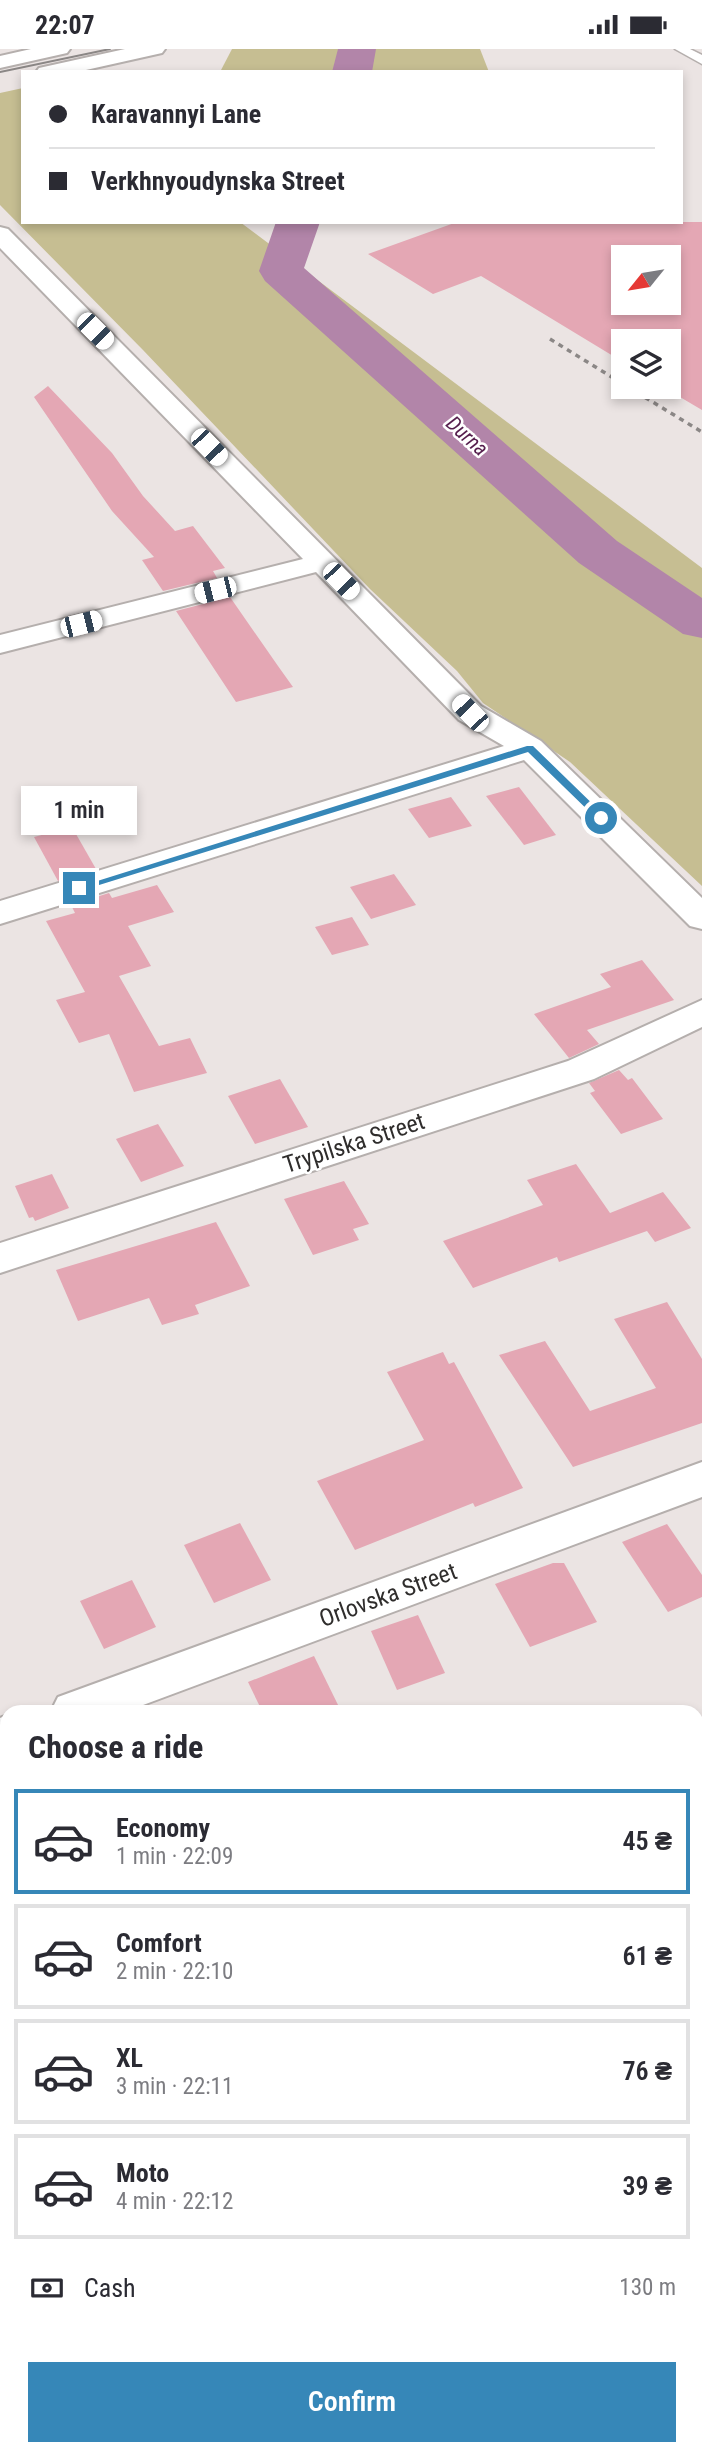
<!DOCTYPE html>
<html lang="en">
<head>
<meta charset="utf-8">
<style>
	:root { --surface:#fff; --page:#f2f2f3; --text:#2b2b33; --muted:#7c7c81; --line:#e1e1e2; --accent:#3687b8 }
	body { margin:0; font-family:"Roboto Condensed",sans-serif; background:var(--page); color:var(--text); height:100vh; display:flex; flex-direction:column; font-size:26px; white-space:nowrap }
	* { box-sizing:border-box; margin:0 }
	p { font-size:23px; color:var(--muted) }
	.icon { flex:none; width:38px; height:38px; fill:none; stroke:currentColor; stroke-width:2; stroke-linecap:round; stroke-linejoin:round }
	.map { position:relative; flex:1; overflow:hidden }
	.sheet { position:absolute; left:0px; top:1656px; width:704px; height:751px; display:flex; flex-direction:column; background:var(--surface); border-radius:21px 21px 0 0; box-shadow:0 4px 10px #0003 }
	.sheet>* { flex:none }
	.guide { position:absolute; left:21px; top:21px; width:662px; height:154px; border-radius:0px; box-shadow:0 4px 10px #0003; display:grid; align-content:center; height:154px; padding:0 28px; background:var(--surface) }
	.needle { width:46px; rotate:240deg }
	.fabs { position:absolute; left:611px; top:196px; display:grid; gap:14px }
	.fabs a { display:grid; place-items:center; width:70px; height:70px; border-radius:0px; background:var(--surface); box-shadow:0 4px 10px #0003; font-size:35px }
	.end { position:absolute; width:32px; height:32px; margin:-16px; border:9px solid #3687b8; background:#fff; box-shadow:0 0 0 4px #fff }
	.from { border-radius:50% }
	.bubble { position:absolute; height:49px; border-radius:0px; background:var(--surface); box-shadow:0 4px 10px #0003; font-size:23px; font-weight:600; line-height:49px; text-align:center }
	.car { position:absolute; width:21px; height:42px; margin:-21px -10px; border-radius:9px; box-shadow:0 0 5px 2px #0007; background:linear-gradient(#fff 24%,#345 0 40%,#fff 0 76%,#345 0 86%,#fff 0) }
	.guide b { display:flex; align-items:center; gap:24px; height:66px; font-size:26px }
	.guide b+b { border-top:2px solid var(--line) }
	.guide i { width:18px; height:18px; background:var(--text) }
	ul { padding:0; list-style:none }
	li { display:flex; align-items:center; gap:21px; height:105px; margin:0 14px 10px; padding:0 14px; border:4px solid var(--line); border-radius:0px }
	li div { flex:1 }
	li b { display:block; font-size:26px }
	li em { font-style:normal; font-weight:600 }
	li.active { border-color:var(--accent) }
	li>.icon { width:63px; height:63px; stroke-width:1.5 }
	h2 { padding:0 28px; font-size:32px; line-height:84px }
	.pay { display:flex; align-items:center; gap:18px; height:77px; padding:0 28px; font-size:26px }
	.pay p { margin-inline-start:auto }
	.action { display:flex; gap:14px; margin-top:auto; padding:14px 28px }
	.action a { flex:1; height:80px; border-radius:0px; background:var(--accent); color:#fff; font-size:28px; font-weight:600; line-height:80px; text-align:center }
	.status { display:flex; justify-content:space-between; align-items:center; height:49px; padding:0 35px; background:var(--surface); direction:ltr }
	.status svg { height:19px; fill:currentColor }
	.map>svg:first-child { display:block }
</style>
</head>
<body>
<div class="status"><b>22:07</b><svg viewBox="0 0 49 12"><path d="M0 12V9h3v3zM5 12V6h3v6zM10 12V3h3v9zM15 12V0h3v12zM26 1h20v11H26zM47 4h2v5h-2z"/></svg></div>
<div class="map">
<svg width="702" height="2406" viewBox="0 0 702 2406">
	<rect width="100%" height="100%" fill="#ebe4e3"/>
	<!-- green -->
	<g fill="#c6be92">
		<path d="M232,0H480L489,23H220Z"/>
		<path d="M23,39V173H240L702,519V837L570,713L483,654L457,622L370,540L143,301L0,156V44Z"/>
	</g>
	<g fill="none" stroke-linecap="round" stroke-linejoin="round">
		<!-- stream -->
		<path stroke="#8b6b84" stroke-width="16" d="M24,2406L39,2399"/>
		<!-- river -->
		<g fill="#b285a9" fill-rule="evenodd">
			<path d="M338,0H376L372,23H332Z"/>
			<path d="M276,173H320L304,219L617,492L702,549V589L683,585L579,514L265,232L259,222Z"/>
		</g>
	</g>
	<!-- building -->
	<g fill="#e4a7b4" fill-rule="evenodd">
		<path d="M457,173H702V361L663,338H668V292H623V313L481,227L433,245L368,205ZM623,208H668V254H623Z"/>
		<path d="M48,337L112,404L143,447L175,482L193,477L225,519L213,522L217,529L163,542L142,511L154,508L112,462L34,348Z"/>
		<path d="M230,548L278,617L293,638L236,653L176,562Z"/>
		<path d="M519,738L556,786L524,796L486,747Z"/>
		<path d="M451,748L472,777L429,789L408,760Z"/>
		<path d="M72,778L96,820L58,832L34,788Z"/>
		<path d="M394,825L416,856L371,870L350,838Z"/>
		<path d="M157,836L174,863L128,877L151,917L119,927L159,997L190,989L207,1024L134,1043L109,985L79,994L56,951L85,943L46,872L75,864L71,856L109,844L112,849Z"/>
		<path d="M352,868L369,896L332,906L315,878Z"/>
		<path d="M642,911L674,951L587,981L599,995L569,1009L534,965L611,938L600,925Z"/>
		<path d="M619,1021L628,1031L632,1029L663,1070L621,1085L590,1044L595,1042L589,1034Z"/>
		<path d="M280,1030L308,1078L255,1095L228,1047Z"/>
		<path d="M158,1075L184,1117L141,1133L116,1090Z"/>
		<path d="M576,1115L610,1164L663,1143L691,1179L655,1193L647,1182L559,1213L557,1208L473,1239L443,1192L543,1156L527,1131Z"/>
		<path d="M52,1125L69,1159L35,1172L33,1168L29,1169L15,1137Z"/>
		<path d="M344,1132L369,1175L353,1180L359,1191L313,1206L284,1150Z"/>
		<path d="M216,1173L250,1237L195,1256L199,1265L162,1276L149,1249L78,1272L56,1221Z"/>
		<path d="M667,1253L702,1310V1374L573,1418L499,1306L545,1292L590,1362L656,1339L614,1270Z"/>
		<path d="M443,1303L449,1315L454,1313L523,1439L475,1458L473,1454L355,1501L317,1432L424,1391L387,1323Z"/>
		<path d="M240,1474L271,1531L214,1554L184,1496Z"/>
		<path d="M667,1475L702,1526V1548L668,1563L622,1493Z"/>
		<path d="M553,1514H564L597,1573L530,1598L495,1535Z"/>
		<path d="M132,1531L156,1578L104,1600L80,1552Z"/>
		<path d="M418,1566L445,1624L397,1641L371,1582Z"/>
		<path d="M314,1607L341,1662H262L248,1633Z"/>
	</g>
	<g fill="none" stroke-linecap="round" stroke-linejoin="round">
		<!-- lane casing -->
		<g stroke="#b5afad" stroke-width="3">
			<path id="lane" d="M675,0H690L702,6V15Z"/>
		</g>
		<!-- street casing -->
		<g stroke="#b5afad" stroke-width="4">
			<g id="street">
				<path d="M0,178L8,180L481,657L541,692L702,849V880L690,877L524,711L0,875V852L504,697L459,671L316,523L0,604V586L303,510L0,199Z"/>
				<path d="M702,951V978L594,1030L0,1224V1194L568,1012Z"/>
				<path d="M702,1413V1448L127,1662H51L58,1648Z"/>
				<path d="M7,1666V1708L0,1711V1669Z"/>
				<path d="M702,2093V2145L696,2147V2095Z"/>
				<path d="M53,2399H121L118,2406H50Z"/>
			</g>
		</g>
		<!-- secondary casing -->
		<g stroke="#b5afad" stroke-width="4">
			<g id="secondary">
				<path d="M31,0H70L67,4L0,19V7Z"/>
				<path d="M125,0H165L162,4L77,23H36L39,19Z"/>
			</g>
		</g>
		<!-- lane -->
		<use href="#lane" fill="#fff" fill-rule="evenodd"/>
		<!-- street -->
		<use href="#street" fill="#fff" fill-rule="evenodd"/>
		<!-- secondary -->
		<use href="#secondary" fill="#fff" fill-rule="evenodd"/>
		<!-- tram -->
		<path stroke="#8b8786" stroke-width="2" d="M0,23L110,0"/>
		<!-- rail -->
		<g stroke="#8b8786" stroke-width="3.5" stroke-dasharray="5 5" stroke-linecap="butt">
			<path d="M550,290L623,335"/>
			<path d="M628,338L702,383"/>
		</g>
	</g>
	<!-- route -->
	<path fill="#3687b8" d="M527,697H533L605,767V771H598L528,703L83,841L75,839Z"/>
	<g text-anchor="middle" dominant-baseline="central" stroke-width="5" stroke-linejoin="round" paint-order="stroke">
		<!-- far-water labels -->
		<g font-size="21" font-style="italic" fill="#551e4d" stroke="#fff">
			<text transform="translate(467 387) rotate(42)">Durna</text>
		</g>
		<!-- street labels -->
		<g font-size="24" fill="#2f2d2c" stroke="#fff">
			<text transform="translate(354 1094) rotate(-18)">Trypilska Street</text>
			<text transform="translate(388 1546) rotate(-20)">Orlovska Street</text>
		</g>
	</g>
</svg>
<div class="fabs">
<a><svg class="needle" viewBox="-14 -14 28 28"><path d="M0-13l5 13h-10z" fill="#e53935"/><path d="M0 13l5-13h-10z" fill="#7c7c81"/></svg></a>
<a><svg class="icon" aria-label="layers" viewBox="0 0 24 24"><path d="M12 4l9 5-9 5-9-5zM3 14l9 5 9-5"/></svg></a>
</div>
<i class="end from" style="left:601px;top:769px"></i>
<i class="end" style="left:79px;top:839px"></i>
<div class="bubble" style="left:21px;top:737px;width:116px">1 min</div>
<i class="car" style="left:95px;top:282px;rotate:135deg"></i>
<i class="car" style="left:209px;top:398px;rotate:136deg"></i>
<i class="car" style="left:341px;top:532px;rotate:136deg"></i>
<i class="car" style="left:215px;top:541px;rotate:256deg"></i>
<i class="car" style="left:81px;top:575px;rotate:76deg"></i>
<i class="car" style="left:470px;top:664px;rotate:316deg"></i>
<div class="guide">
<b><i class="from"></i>Karavannyi Lane</b>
<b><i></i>Verkhnyoudynska Street</b>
</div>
<section class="sheet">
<h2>Choose a ride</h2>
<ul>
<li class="active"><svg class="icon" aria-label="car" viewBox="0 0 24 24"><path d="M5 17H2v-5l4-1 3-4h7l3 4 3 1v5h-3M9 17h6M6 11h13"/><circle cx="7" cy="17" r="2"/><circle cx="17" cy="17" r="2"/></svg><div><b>Economy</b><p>1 min · 22:09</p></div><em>45 ₴</em></li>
<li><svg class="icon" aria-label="car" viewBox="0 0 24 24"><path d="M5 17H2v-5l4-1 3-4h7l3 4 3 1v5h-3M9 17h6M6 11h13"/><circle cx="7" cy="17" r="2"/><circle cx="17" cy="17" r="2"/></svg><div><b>Comfort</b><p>2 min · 22:10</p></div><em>61 ₴</em></li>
<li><svg class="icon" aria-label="car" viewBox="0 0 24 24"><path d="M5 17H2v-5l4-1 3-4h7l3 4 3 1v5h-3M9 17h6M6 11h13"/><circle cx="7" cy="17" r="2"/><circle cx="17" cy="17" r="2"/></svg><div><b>XL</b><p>3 min · 22:11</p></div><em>76 ₴</em></li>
<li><svg class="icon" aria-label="car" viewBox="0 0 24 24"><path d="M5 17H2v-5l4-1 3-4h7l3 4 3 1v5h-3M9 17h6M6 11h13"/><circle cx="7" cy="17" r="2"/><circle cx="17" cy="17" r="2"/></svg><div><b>Moto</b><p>4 min · 22:12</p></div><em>39 ₴</em></li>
</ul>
<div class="pay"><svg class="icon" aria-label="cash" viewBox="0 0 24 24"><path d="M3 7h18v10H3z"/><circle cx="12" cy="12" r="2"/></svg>Cash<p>130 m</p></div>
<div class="action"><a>Confirm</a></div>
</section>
</div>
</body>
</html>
